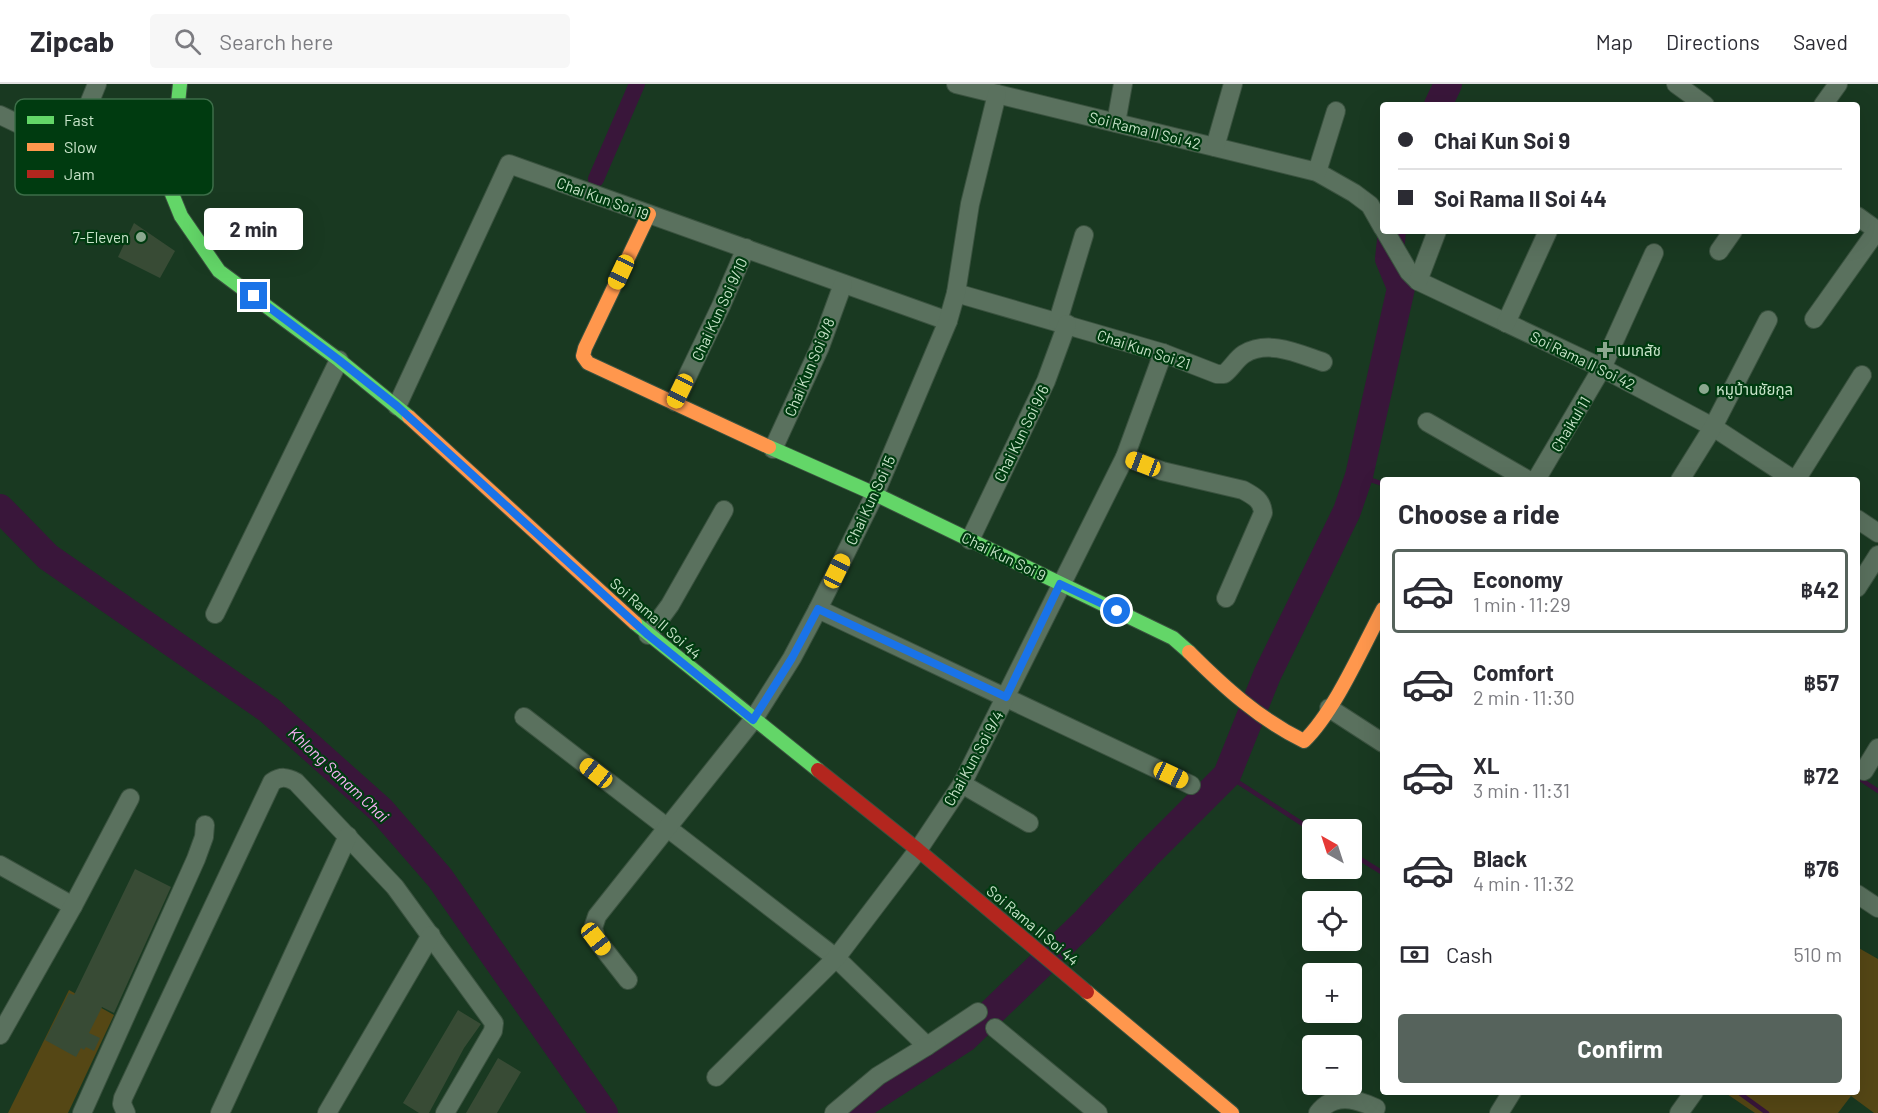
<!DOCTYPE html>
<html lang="en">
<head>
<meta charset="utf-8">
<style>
	:root { --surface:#fff; --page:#f7f7f7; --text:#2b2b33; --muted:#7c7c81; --line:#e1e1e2; --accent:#56635c }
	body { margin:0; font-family:Barlow,"Noto Sans Thai",sans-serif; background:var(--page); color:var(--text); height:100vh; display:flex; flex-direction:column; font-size:22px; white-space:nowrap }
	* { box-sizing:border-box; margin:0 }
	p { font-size:20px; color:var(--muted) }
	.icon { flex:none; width:33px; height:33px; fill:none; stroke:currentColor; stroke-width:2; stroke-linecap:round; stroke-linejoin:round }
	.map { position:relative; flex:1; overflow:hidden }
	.details { position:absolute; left:1380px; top:393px; width:480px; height:618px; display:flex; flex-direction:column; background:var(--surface); border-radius:6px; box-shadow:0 6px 24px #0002 }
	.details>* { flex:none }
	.guide { position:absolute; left:1380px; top:18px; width:480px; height:132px; border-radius:6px; box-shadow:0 6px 24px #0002; display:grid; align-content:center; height:132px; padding:0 18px; background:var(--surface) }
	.needle { width:39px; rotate:321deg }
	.buttons { position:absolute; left:1302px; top:735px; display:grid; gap:12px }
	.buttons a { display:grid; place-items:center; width:60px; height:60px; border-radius:6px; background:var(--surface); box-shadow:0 6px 24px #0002; font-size:30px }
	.end { position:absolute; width:27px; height:27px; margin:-14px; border:8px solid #1a73e8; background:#fff; box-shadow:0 0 0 3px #fff }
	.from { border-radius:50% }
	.bubble { position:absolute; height:42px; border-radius:6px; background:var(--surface); box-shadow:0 6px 24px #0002; font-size:20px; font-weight:700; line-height:42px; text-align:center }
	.car { position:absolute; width:18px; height:36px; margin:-18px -9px; border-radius:8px; box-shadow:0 0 4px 2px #0007; background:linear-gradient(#f5c518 24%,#345 0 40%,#f5c518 0 76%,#345 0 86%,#f5c518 0) }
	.guide b { display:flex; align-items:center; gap:21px; height:57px; font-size:22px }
	.guide b+b { border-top:2px solid var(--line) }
	.guide i { width:15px; height:15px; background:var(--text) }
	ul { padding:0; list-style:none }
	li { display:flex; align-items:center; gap:18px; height:84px; margin:0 12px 9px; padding:0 6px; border:3px solid transparent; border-radius:6px }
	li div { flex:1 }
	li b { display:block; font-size:22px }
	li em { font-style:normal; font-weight:700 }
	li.active { border-color:var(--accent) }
	li>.icon { width:54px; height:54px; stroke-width:1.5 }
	h2 { padding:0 18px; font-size:27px; line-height:72px }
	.pay { display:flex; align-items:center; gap:15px; height:66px; padding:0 18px; font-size:22px }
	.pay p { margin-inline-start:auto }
	.cta { display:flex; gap:12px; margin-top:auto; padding:12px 18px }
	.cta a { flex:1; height:69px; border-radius:6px; background:var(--accent); color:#fff; font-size:24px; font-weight:700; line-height:69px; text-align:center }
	header { display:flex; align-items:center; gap:36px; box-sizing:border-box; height:84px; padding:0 30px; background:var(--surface); border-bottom:2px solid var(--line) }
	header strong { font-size:28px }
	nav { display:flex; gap:33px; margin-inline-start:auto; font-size:21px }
	.search { width:420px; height:54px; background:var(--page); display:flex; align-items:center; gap:15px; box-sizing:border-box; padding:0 21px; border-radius:6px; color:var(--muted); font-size:22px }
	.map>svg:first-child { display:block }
</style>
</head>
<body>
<header>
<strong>Zipcab</strong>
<div class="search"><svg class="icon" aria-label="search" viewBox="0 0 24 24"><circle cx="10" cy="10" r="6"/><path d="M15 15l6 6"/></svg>Search here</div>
<nav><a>Map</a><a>Directions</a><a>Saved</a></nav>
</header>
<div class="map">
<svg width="1878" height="1029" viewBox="0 0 1878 1029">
	<rect width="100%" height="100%" fill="#193921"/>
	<!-- green -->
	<g fill="#554715">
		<path d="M1857,863L1878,875V1029H1874L1851,1012L1838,1029H1755L1724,1008L1798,1010L1857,1008Z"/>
		<path d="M69,906L114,931L68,1029H8Z"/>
	</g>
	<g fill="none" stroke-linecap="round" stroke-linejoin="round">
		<!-- stream -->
		<g stroke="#39163a" stroke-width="4.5">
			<path d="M1359,392L1383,400"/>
			<path d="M1227,691L1312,746"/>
			<path d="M1857,693L1878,707"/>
			<path d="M1352,770L1383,789"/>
			<path d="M1738,1008L1767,1029"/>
		</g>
		<!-- canal -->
		<path stroke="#39163a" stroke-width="16" d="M596,95L637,0"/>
		<!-- river -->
		<g stroke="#39163a" stroke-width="28">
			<path d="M1438,21L1448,0"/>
			<path d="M0,424L48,473L269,626L381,726L440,794L604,1029"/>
			<path d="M849,1029L965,954L1086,837L1149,769L1227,691L1267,591L1347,427L1359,392L1401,204L1389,175L1392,147"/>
		</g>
	</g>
	<!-- building -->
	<g fill="#384b35">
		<path d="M134,139L175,167L160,194L118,173Z"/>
		<path d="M135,785L171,803L114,929L102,923L89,949L100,954L94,967L86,963L84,966L81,964L76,973L45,956L69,909L74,911Z"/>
		<path d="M458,926L481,940L464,964L429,1029H419L403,1019Z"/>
		<path d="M498,974L521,988L497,1029H466Z"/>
	</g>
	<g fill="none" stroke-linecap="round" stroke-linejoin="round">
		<!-- street casing -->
		<g stroke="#3a523f" stroke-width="20">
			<g id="street">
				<path d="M956,0L1317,88L1354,109L1370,121L1383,144"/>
				<path d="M1676,0L1705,21"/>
				<path d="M1823,21L1838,0"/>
				<path d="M0,31L136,96L171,86"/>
				<path d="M1116,39L1123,0"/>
				<path d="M1215,63L1233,0"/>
				<path d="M71,64L97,0"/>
				<path d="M1317,88L1336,27"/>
				<path d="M1857,132L1878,147"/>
				<path d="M1385,147L1409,188L1418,197L1602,284L1713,343L1794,396"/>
				<path d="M1719,167L1733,147"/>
				<path d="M1418,197L1437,147"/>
				<path d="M956,209L1163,269L1217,290H1224C1232,284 1236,275 1244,270C1269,255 1299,270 1323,278"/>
				<path d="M1814,235L1878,145"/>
				<path d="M1058,237L1084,151"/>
				<path d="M1506,239L1548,147"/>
				<path d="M675,318L721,222L746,164"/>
				<path d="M397,322L509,80L948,237"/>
				<path d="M1427,338L1528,396"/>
				<path d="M773,365L820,263L843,200"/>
				<path d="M1125,373L1162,387L1243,406C1254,412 1262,416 1263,429L1226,514"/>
				<path d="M1536,396L1602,284L1654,169"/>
				<path d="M1680,396L1713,343L1768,236"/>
				<path d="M1796,396L1862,291"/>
				<path d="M1857,435L1878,449"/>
				<path d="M970,456L1046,297L1067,240"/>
				<path d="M1857,504L1878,471"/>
				<path d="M818,525L1191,701"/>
				<path d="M215,530L339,276"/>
				<path d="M648,551L670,521L724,426"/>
				<path d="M1329,624L1383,659"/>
				<path d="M524,633L836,874L927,962L978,928"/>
				<path d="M1864,687L1878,664"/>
				<path d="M962,700L1029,739"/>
				<path d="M0,781L73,822"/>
				<path d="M1857,810L1878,824"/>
				<path d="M628,896L596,855L593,844L597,832L753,636L792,574L818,525L875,410L948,237L956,209L970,120L997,10"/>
				<path d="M995,944L1098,1029"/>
				<path d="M0,951L73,822L130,714"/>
				<path d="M716,993L836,874L918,766L962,700L1125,373L1163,269"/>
				<path d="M82,1029L196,775L204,753L205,741"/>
				<path d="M126,1029L122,1020L123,1014L272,698C281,692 287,693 296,698L395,803L494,939L493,947L445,1029"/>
				<path d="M220,1029L348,752"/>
				<path d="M327,1029L431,851"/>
				<path d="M834,1029L878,992L927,962"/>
				<path d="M1318,1029C1334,1008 1356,1015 1376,1024"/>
				<path d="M1499,1029L1512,1008"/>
				<path d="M1679,1029L1694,1008"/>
			</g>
		</g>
		<!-- fast casing -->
		<g stroke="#3a523f" stroke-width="16">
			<g id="fast">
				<path d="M180,0L171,86L172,110L181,132L219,187L339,276L409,333"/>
				<path d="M769,363L875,410L1173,554L1189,568"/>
				<path d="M635,539L818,686"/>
			</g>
		</g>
		<!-- slow casing -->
		<g stroke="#3a523f" stroke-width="16">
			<g id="slow">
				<path d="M649,130L585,264L583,272L588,279L769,363"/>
				<path d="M409,333L635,539"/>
				<path d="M1189,568C1224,603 1259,635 1304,657C1335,627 1362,564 1383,525"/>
				<path d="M1087,908L1232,1029"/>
			</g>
		</g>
		<!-- jam casing -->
		<g stroke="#3a523f" stroke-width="16">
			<path id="jam" d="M818,686L918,766L1087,908"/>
		</g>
		<!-- street -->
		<use href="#street" stroke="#5a715e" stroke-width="18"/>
		<!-- fast -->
		<use href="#fast" stroke="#63d668" stroke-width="14"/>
		<!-- slow -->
		<use href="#slow" stroke="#ff974d" stroke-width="14"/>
		<!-- jam -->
		<use href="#jam" stroke="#b3261e" stroke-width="14"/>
	</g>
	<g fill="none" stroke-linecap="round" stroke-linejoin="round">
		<!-- route -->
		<path stroke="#1a73e8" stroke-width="8" d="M254,212L339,276L397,322L648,551L753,636L792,574L818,525L1006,613L1060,500L1117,527"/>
	</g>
	<!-- markers -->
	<g fill="#8ba88f" stroke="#003b10" stroke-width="2">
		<circle cx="141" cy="153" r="6"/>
		<path d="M1602 257h6v6h6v6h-6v6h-6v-6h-6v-6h6z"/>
		<circle cx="1704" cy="305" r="6"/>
	</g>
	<g text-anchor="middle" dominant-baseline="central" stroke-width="4.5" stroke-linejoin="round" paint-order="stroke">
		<!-- street labels -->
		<g font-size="15" fill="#c8e4ca" stroke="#003b10">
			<text transform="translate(1145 46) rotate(14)">Soi Rama II Soi 42</text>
			<text transform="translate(603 114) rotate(20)">Chai Kun Soi 19</text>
			<text transform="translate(719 225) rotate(-65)">Chai Kun Soi 9/10</text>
			<text transform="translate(1144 265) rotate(18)">Chai Kun Soi 21</text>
			<text transform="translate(1583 276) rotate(26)">Soi Rama II Soi 42</text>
			<text transform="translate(809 283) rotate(-67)">Chai Kun Soi 9/8</text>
			<text transform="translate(1570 340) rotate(-59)">Chaikul 11</text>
			<text transform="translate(1021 349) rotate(-64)">Chai Kun Soi 9/6</text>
			<text transform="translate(870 416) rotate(-65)">Chai Kun Soi 15</text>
			<text transform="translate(1004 472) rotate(26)">Chai Kun Soi 9</text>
			<text transform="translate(656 534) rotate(41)">Soi Rama II Soi 44</text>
			<text transform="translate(973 674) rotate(-61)">Chai Kun Soi 9/4</text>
			<text transform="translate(1033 841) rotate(40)">Soi Rama II Soi 44</text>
		</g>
		<!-- poi labels -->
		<g font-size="15" fill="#c8e4ca" stroke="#003b10" text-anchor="start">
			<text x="129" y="153" text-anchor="end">7-Eleven</text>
			<text x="1617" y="266">เมเภสัช</text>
			<text x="1716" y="305">หมูบ้านชัยกูล</text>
		</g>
		<!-- water labels -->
		<g font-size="16" font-style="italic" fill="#f8b2f6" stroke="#003b10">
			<text transform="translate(339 690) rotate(43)">Khlong Sanam Chai</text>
		</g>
	</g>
	<!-- legend -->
	<rect x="15" y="15" width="198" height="96" rx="9" fill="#003b10" stroke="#3c6e48" stroke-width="1.5"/>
	<rect x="27" y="32" width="27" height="8" fill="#63d668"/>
	<rect x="27" y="59" width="27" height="8" fill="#ff974d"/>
	<rect x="27" y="86" width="27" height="8" fill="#b3261e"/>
	<g font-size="16" fill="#c8e4ca">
		<text x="64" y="42">Fast</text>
		<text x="64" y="69">Slow</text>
		<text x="64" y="96">Jam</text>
	</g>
</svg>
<div class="buttons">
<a><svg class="needle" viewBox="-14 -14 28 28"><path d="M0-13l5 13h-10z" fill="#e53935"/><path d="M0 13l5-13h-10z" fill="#7c7c81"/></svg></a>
<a><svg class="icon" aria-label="locate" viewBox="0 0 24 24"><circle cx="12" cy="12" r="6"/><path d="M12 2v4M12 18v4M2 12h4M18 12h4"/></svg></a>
<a>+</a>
<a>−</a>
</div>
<i class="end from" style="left:1117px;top:527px"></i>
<i class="end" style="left:254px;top:212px"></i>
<div class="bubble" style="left:204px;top:124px;width:99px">2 min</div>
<i class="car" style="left:621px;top:188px;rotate:205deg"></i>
<i class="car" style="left:680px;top:307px;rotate:206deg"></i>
<i class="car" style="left:1143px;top:380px;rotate:291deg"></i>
<i class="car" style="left:837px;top:487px;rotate:26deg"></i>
<i class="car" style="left:596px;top:689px;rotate:308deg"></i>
<i class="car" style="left:1171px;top:691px;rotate:115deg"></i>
<i class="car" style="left:596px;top:855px;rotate:142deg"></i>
<div class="guide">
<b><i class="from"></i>Chai Kun Soi 9</b>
<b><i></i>Soi Rama II Soi 44</b>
</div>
<section class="details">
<h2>Choose a ride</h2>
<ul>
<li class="active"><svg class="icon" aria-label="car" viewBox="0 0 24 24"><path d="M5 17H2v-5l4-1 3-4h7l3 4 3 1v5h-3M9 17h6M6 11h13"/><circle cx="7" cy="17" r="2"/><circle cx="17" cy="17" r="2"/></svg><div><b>Economy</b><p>1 min · 11:29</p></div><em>฿42</em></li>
<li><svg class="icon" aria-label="car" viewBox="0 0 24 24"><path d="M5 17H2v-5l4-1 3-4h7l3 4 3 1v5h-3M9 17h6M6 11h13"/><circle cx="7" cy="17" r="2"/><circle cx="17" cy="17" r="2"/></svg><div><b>Comfort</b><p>2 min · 11:30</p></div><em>฿57</em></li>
<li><svg class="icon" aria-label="car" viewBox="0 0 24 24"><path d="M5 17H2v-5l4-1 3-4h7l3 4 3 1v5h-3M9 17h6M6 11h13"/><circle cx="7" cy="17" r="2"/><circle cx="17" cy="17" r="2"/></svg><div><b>XL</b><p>3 min · 11:31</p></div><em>฿72</em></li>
<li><svg class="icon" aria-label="car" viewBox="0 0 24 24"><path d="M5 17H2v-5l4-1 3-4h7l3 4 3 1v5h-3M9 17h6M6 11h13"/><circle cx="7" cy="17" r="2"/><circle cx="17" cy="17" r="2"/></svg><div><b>Black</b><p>4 min · 11:32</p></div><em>฿76</em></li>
</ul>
<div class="pay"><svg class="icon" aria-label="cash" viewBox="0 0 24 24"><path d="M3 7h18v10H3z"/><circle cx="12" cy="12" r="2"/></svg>Cash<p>510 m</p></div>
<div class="cta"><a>Confirm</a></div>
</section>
</div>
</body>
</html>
